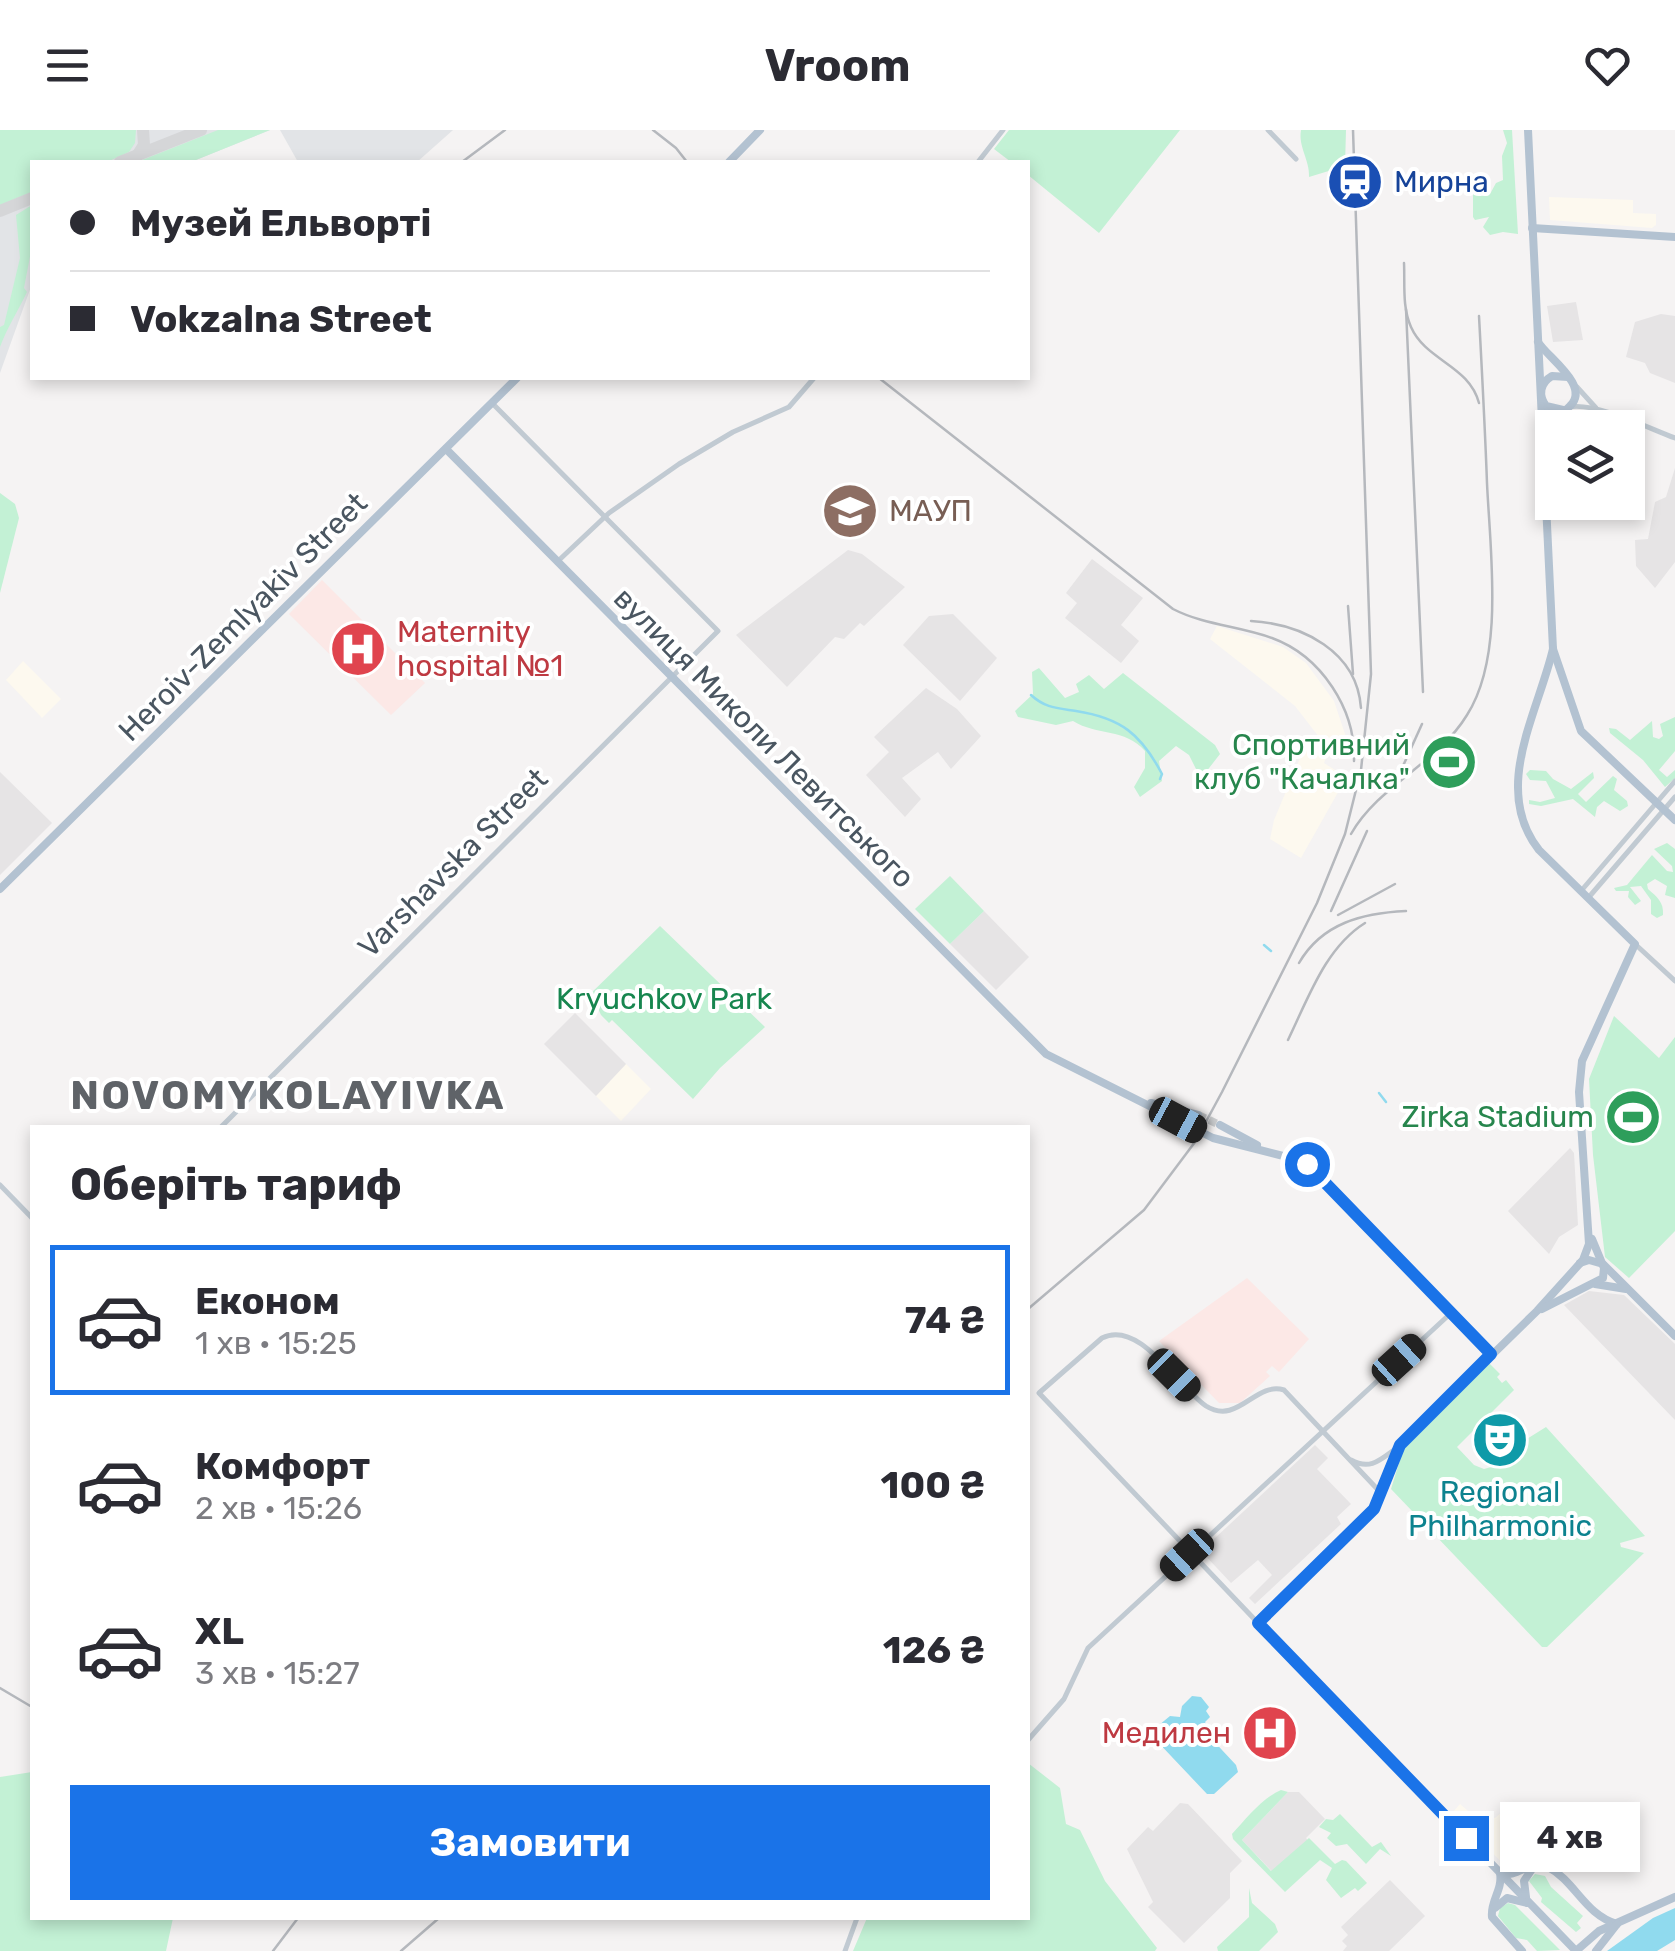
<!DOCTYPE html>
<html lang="uk">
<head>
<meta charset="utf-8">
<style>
	:root { --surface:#fff; --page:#f2f2f3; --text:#2b2b33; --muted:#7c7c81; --line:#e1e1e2; --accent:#1a73e8 }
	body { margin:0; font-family:Rubik,sans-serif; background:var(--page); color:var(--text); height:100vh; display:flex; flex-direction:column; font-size:38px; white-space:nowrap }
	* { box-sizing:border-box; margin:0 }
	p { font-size:32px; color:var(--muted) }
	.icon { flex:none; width:55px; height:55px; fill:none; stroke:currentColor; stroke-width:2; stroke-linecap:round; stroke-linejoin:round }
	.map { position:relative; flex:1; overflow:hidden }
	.drawer { position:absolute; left:30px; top:995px; width:1000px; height:795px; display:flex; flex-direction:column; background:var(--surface); border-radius:0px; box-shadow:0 5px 15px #0003 }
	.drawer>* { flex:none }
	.hud { position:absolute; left:30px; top:30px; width:1000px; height:220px; border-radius:0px; box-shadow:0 5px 15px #0003; display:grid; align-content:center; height:220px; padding:0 40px; background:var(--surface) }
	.buttons { position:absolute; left:1535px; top:280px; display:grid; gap:20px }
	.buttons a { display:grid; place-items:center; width:110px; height:110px; border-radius:0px; background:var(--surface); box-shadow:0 5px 15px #0003; font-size:50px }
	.end { position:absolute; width:45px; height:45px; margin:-22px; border:12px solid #1a73e8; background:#fff; box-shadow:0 0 0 5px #fff }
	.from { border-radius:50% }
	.bubble { position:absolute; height:70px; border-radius:0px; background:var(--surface); box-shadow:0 5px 15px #0003; font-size:32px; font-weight:700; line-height:70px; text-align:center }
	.car { position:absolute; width:30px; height:60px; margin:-30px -15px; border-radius:12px; box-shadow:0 0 8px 2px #0007; background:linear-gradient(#222 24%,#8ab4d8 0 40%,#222 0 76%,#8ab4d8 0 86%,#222 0) }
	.hud b { display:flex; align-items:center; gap:35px; height:95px; font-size:38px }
	.hud b+b { border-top:2px solid var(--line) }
	.hud i { width:25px; height:25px; background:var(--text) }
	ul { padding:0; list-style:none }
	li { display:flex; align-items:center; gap:30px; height:150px; margin:0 20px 15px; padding:0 20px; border:5px solid transparent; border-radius:0px }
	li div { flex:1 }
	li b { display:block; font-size:38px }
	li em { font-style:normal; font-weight:700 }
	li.on { border-color:var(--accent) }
	li>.icon { width:90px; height:90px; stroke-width:1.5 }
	h2 { padding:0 40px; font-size:45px; line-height:120px }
	.primary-button { display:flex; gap:20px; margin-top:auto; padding:20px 40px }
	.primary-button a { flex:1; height:115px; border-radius:0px; background:var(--accent); color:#fff; font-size:40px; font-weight:700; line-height:115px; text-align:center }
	header { display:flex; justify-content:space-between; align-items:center; height:130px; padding:0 40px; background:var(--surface); font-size:45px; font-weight:700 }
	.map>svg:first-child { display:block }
</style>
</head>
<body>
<header><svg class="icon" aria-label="menu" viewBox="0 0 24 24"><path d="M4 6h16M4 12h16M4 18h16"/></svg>Vroom<svg class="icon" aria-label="heart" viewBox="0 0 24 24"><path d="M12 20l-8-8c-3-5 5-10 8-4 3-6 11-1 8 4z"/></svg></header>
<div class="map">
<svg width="1675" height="1821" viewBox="0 0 1675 1821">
	<rect width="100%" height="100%" fill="#f5f3f3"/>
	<!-- commercial -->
	<g fill="#fdf9ef">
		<path d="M1549,67L1633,70V83L1656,84V95L1652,98L1550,90Z"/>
		<path d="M1217,496L1283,517L1306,533L1334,571L1348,613L1326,616L1295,576L1210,509Z"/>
		<path d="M23,531L61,569L42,588L6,550Z"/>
		<path d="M1308,609L1326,628L1324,633L1343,645L1345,650L1301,728L1270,709L1274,690Z"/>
		<path d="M626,934L651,959L621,991L596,966Z"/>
		<path d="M1460,1674L1476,1688H1495L1502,1682L1539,1719L1518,1740L1511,1742L1453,1682Z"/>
	</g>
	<!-- education -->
	<g fill="#e6e4e5">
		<path d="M1576,172L1583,210L1553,212L1547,176Z"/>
		<path d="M1661,184L1675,186V253L1650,243L1645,233L1626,227L1635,192Z"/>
		<path d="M1675,338V432L1655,458L1636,436L1635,410L1648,409L1655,372L1666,367Z"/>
		<path d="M848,420L862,424L905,457L864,496L860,493L844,509L835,507L787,557L736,505Z"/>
		<path d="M1092,429L1143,468L1121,495L1139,511L1121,533L1065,488L1077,473L1066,463Z"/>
		<path d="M953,484L997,528L960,571L903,515L929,486Z"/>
		<path d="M926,558L957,579L981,606L951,639L938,622L902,648L921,669L905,687L866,645L889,622L874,607Z"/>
		<path d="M0,642L52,693L0,745Z"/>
		<path d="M984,781L1029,827L996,860L950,814Z"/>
		<path d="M575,883L626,934L596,966L544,914Z"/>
		<path d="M1570,1018L1574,1023L1578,1095L1559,1107L1549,1124L1508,1081Z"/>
		<path d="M1589,1161L1624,1165L1675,1214V1290L1564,1175Z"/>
		<path d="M1315,1315L1328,1328L1317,1339L1351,1374L1337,1387L1341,1394L1255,1474L1249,1468L1272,1445L1258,1430L1231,1453L1201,1421Z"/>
		<path d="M1288,1662H1299L1325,1689L1306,1708L1315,1719L1282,1752L1242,1710Z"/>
		<path d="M1180,1673L1188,1674L1242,1731L1230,1743V1768L1184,1813L1148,1777L1153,1772L1127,1719L1148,1697L1153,1701Z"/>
		<path d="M1390,1750L1425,1786L1389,1821H1343L1347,1816L1342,1811L1348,1805L1341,1797Z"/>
	</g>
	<!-- medical -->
	<g fill="#fce8e6">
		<path d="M322,450L425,553L391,585L289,484Z"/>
		<path d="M1247,1148L1309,1209L1279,1242L1272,1236L1266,1242L1270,1246L1240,1273H1219L1159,1211Z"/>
	</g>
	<!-- airport -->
	<g fill="#e2e4e7">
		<path d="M0,0H270L191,32H32V154L0,243Z"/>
		<path d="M280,0H453L417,32H298Z"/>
	</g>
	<!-- green -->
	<g fill="#c3f1d5">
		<path d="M0,0H136L135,13L129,22L107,32H32V62L0,75Z"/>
		<path d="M218,0H270L191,32H137Z"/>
		<path d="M1009,0H1180L1099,103L1028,45V32H1011L994,19Z"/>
		<path d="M1301,0H1346L1345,36L1309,47C1310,30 1298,17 1301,0Z"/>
		<path d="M1503,0H1512L1518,104L1503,102L1490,105L1483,97L1489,87L1475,90L1473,87V64H1490L1496,53L1503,50L1502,26L1507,13Z"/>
		<path d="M32,75V116L24,158L27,162C18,181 7,198 0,217V197L4,195L20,128L16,85Z"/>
		<path d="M0,363L15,374L19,388L0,463Z"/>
		<path d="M1039,538L1065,568L1079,562L1076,554L1089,545L1104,559L1123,543L1215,615L1220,624L1206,642L1198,643L1189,625L1176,616L1159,631L1162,651L1140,667L1134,657L1145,638V621C1125,598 1097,606 1073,591L1056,595L1018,587L1015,581L1033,564L1032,542Z"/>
		<path d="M1675,587V621L1659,640L1667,647L1675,640V648L1665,657L1643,630L1610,603L1609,598L1616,599L1630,610L1652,591L1653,607L1659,609L1663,606L1660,594Z"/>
		<path d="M1530,640L1546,641L1553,649L1571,659L1593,642L1594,648L1578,664L1586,672L1613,646L1617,649L1614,660L1627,671L1628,676L1620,681L1604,671L1597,677L1595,687L1573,669L1541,676L1529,674V670L1540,672L1555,668L1546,651L1530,650L1526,644Z"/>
		<path d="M1667,713L1675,719V768L1665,765L1667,756L1655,749L1647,754L1648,759C1657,767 1664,772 1663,785L1657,788L1651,784V770L1641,756L1630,757L1641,771L1635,775L1628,767L1629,761H1616L1614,758L1627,755L1652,725L1667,741L1673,742L1672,736L1654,719Z"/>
		<path d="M950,746L984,781L950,814L915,779Z"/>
		<path d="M660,796L765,897L720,938L693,969L612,890L609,893L601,885L595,872L585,869Z"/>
		<path d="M1614,886L1659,928L1675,907V1101L1629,1148L1605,1127L1593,1025L1589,949Z"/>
		<path d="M1489,1233L1500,1244L1497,1247L1502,1253L1506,1250L1514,1260L1457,1317L1474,1335L1484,1339L1495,1336L1522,1312L1546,1297L1645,1406L1620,1413L1621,1417L1644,1423L1547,1517H1542L1391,1359L1403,1320Z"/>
		<path d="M1028,1633L1060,1658L1066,1694L1080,1700L1105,1751L1157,1818L1155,1821H853L867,1788H1028Z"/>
		<path d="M32,1642V1788H173L166,1821H0V1647Z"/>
		<path d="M1281,1660L1288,1662L1242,1710L1271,1741L1309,1708L1335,1734L1342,1730L1346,1731L1367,1753L1358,1761L1355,1758L1341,1768L1326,1750L1332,1738L1320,1730L1285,1762L1233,1709L1232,1704C1246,1689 1262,1668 1281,1660Z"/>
		<path d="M1340,1684L1372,1717L1381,1712L1391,1726L1380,1719L1366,1734L1347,1714L1336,1716L1327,1708L1331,1703L1319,1697L1326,1689L1333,1690Z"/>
		<path d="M1535,1744L1545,1746L1551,1757L1583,1786L1577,1793L1581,1798L1576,1802L1541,1772L1542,1768L1529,1751Z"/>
		<path d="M1249,1758L1252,1773L1275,1794L1278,1802L1259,1821H1218L1217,1817L1249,1787Z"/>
		<path d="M1508,1773L1515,1775L1560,1820L1537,1821L1527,1810L1516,1808L1498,1786L1500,1778Z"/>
	</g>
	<!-- water -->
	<g fill="#90daee">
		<path d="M1192,1566L1201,1567L1209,1577L1206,1581L1210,1587L1205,1592L1211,1602L1208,1605L1236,1635L1238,1642L1214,1664H1207L1154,1608L1153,1600L1170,1586L1180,1587L1182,1576Z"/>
		<path d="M1675,1778V1810L1657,1821H1607L1653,1788Z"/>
	</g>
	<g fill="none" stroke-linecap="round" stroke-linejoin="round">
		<!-- stream -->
		<g stroke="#90daee" stroke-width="2.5">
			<path d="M1031,565C1045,578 1057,578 1076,581C1121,588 1141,604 1162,644L1160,649"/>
			<path d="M1264,815L1271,821"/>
			<path d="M1379,963L1386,972"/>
		</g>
		<!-- taxiway -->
		<g stroke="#d5d6d8" stroke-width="12">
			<path d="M137,26L144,15L143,0"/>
			<path d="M120,32L201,0"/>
			<path d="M0,81L32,68"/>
		</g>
		<!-- major-tunnel -->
		<path stroke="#caccce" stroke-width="8" stroke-dasharray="8 4" stroke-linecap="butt" d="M1198,985L1220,995"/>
		<!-- minor -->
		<g stroke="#c1cad2" stroke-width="5">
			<path d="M1268,0L1296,29"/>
			<path d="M978,32L1003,0"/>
			<path d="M1577,257L1596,278"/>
			<path d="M1569,277C1596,272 1648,298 1675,308"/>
			<path d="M557,432L609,383L679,334L733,302L789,277L814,248"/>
			<path d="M1581,761L1675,651"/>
			<path d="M1589,767L1675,667"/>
			<path d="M1635,814L1675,851"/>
			<path d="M220,998L718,501L492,273"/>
			<path d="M0,1055L32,1088"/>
			<path d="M1351,1330C1371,1341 1381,1329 1398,1317"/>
			<path d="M1258,1493L1039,1263L1102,1208C1140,1189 1178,1257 1206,1276C1238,1296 1255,1251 1284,1260L1381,1363"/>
			<path d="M1028,1610L1064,1569L1088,1518L1451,1183"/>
			<path d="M845,1821L857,1788"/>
		</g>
		<!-- major -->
		<g stroke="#b3c2d1" stroke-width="8">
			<path d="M1528,0L1553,519L1581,601L1675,690"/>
			<path d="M729,32L760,0"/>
			<path d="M1532,98L1675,107"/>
			<path d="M1538,212C1548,228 1591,256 1570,276C1559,287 1551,292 1546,308"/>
			<path d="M1563,280L1546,276C1538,265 1540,253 1552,246L1568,247"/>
			<path d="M446,319L1046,924L1213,1008L1303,1031L1491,1224"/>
			<path d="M1553,519C1538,583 1491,659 1539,720L1635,814L1582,931L1579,962L1589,1114L1583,1130L1537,1181L1400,1315L1374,1379L1258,1493L1576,1821"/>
			<path d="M0,759L517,248"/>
			<path d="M1151,973L1198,985"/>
			<path d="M1220,995L1257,1015"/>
			<path d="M1580,1133L1589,1130L1603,1134L1675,1206"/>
			<path d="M1595,1154L1626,1159"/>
			<path d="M1542,1179L1603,1148L1604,1138L1592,1109"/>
			<path d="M1500,1743C1503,1760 1490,1771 1492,1787L1522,1821"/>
			<path d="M1502,1744C1519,1747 1530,1729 1548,1737C1575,1751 1585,1785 1617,1794"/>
			<path d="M1526,1767L1524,1751L1532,1739"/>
			<path d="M1495,1778L1507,1768L1527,1773"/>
			<path d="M1576,1821L1599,1801L1675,1767"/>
			<path d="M1596,1821L1617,1794"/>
		</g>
		<!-- rail -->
		<g stroke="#b5b8bd" stroke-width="2.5">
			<path d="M653,0L676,18L687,32"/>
			<path d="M462,32L505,0"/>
			<path d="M1404,133C1405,154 1402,177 1411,197C1426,231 1469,235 1479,273"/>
			<path d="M1406,179L1423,562"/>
			<path d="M879,248L1173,479C1204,495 1239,496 1272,508C1321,526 1356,579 1354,631"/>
			<path d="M1348,476L1353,544"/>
			<path d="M1251,491C1302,494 1357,521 1361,578"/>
			<path d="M1398,647L1422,594"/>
			<path d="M1351,704C1379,655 1438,633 1467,585C1505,526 1490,421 1487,353C1485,297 1482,242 1479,186"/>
			<path d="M1331,781L1367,701"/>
			<path d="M1338,785L1395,754"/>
			<path d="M1299,833C1322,793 1363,783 1406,781"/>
			<path d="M1288,910C1308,869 1325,818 1365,793"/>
			<path d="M1028,1179L1144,1080L1195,1012L1222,962L1317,773L1345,704L1361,640L1371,544L1353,0"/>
			<path d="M0,1558L32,1577"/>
			<path d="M273,1821L298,1788"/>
			<path d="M401,1821L439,1788"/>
		</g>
	</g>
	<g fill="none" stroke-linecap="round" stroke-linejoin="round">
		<!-- route -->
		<path stroke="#1a73e8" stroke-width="12" d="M1307,1034L1491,1224L1400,1315L1374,1379L1258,1493L1466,1708"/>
	</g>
	<!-- icons -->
	<defs>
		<g id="station-disc" transform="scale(2.875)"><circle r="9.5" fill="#1a4fb4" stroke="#fff"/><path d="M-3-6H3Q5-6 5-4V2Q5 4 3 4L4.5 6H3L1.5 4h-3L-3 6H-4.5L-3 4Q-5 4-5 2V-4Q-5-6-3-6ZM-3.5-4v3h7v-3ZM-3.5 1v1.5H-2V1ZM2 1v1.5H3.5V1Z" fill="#fff"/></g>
		<g id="university-disc" transform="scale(2.875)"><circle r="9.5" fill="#8d6e63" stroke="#fff"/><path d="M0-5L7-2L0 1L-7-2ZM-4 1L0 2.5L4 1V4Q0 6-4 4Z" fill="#fff"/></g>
		<g id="hospital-disc" transform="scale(2.875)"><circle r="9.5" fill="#e0444e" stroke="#fff"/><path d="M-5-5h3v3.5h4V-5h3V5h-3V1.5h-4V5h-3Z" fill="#fff"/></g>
		<g id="stadium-disc" transform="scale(2.875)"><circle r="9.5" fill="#2e9e5b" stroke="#fff"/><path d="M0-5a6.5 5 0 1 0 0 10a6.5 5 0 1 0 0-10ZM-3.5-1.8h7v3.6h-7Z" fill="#fff"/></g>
		<g id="theatre-disc" transform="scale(2.875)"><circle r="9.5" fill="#0f9aa8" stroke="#fff"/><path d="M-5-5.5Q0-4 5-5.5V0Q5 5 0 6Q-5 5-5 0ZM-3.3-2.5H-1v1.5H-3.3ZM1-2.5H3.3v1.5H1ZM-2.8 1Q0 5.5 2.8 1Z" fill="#fff"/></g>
	</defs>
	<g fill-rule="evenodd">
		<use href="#station-disc" x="1355" y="52"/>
		<use href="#university-disc" x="850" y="381"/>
		<use href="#hospital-disc" x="358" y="519"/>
		<use href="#stadium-disc" x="1449" y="632"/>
		<use href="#stadium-disc" x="1633" y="987"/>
		<use href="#theatre-disc" x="1500" y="1310"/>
		<use href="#hospital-disc" x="1270" y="1603"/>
	</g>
	<g text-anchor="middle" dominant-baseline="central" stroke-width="8" stroke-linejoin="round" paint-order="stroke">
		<!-- transit labels -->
		<g font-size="30" fill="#164399" stroke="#fff" text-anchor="start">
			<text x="1394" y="52">Мирна</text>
		</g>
		<!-- education labels -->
		<g font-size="30" fill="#785e54" stroke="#fff" text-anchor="start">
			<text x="889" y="381">МАУП</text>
		</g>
		<!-- street labels -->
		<g font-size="30" fill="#4a5661" stroke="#fff">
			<text transform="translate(243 487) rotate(-45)">Heroiv-Zemlyakiv Street</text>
			<text transform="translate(764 608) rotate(45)">вулиця Миколи Левитського</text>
			<text transform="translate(453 733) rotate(-45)">Varshavska Street</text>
		</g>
		<!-- health labels -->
		<g font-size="30" fill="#be3a42" stroke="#fff" text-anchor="start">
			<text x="397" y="502">Maternity<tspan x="397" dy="34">hospital №1</tspan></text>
			<text x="1231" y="1603" text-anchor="end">Медилен</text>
		</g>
		<!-- leisure labels -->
		<g font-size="30" fill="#27864d" stroke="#fff" text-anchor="end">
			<text x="1410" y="615">Спортивний<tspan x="1410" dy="34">клуб "Качалка"</tspan></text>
			<text x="1594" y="987">Zirka Stadium</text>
		</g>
		<!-- park labels -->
		<g font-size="30" fill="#17864f" stroke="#fff">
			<text x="664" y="869">Kryuchkov Park</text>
		</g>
		<!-- culture labels -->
		<g font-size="30" fill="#0d838f" stroke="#fff">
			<text x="1500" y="1362">Regional<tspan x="1500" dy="34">Philharmonic</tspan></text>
		</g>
		<!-- district labels -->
		<g font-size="40" font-weight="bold" letter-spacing="2.5" fill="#5f6368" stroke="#fff">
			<text x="288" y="965">NOVOMYKOLAYIVKA</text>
		</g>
	</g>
</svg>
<div class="buttons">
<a><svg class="icon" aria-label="layers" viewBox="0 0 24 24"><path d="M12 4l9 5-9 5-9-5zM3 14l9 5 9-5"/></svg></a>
</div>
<i class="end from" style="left:1307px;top:1034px"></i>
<i class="end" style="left:1466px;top:1708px"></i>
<div class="bubble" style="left:1500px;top:1672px;width:140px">4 хв</div>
<i class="car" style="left:1178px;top:990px;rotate:118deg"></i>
<i class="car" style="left:1399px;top:1230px;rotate:48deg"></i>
<i class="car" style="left:1174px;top:1245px;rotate:135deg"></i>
<i class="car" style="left:1187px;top:1425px;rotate:227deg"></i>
<div class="hud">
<b><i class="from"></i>Музей Ельворті</b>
<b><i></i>Vokzalna Street</b>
</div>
<section class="drawer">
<h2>Оберіть тариф</h2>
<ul>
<li class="on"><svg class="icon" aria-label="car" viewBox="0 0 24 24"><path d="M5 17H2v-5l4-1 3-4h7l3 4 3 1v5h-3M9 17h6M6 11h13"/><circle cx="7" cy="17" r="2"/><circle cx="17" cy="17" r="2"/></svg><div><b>Економ</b><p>1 хв · 15:25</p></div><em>74 ₴</em></li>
<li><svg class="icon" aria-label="car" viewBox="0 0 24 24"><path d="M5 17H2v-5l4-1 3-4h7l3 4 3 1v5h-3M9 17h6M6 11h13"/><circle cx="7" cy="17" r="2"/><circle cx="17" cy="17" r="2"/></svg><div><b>Комфорт</b><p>2 хв · 15:26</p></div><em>100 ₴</em></li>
<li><svg class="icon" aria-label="car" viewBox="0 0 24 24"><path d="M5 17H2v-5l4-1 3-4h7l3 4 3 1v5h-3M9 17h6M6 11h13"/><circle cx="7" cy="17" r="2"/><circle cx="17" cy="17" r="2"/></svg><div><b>XL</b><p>3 хв · 15:27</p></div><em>126 ₴</em></li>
</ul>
<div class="primary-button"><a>Замовити</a></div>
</section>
</div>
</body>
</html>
